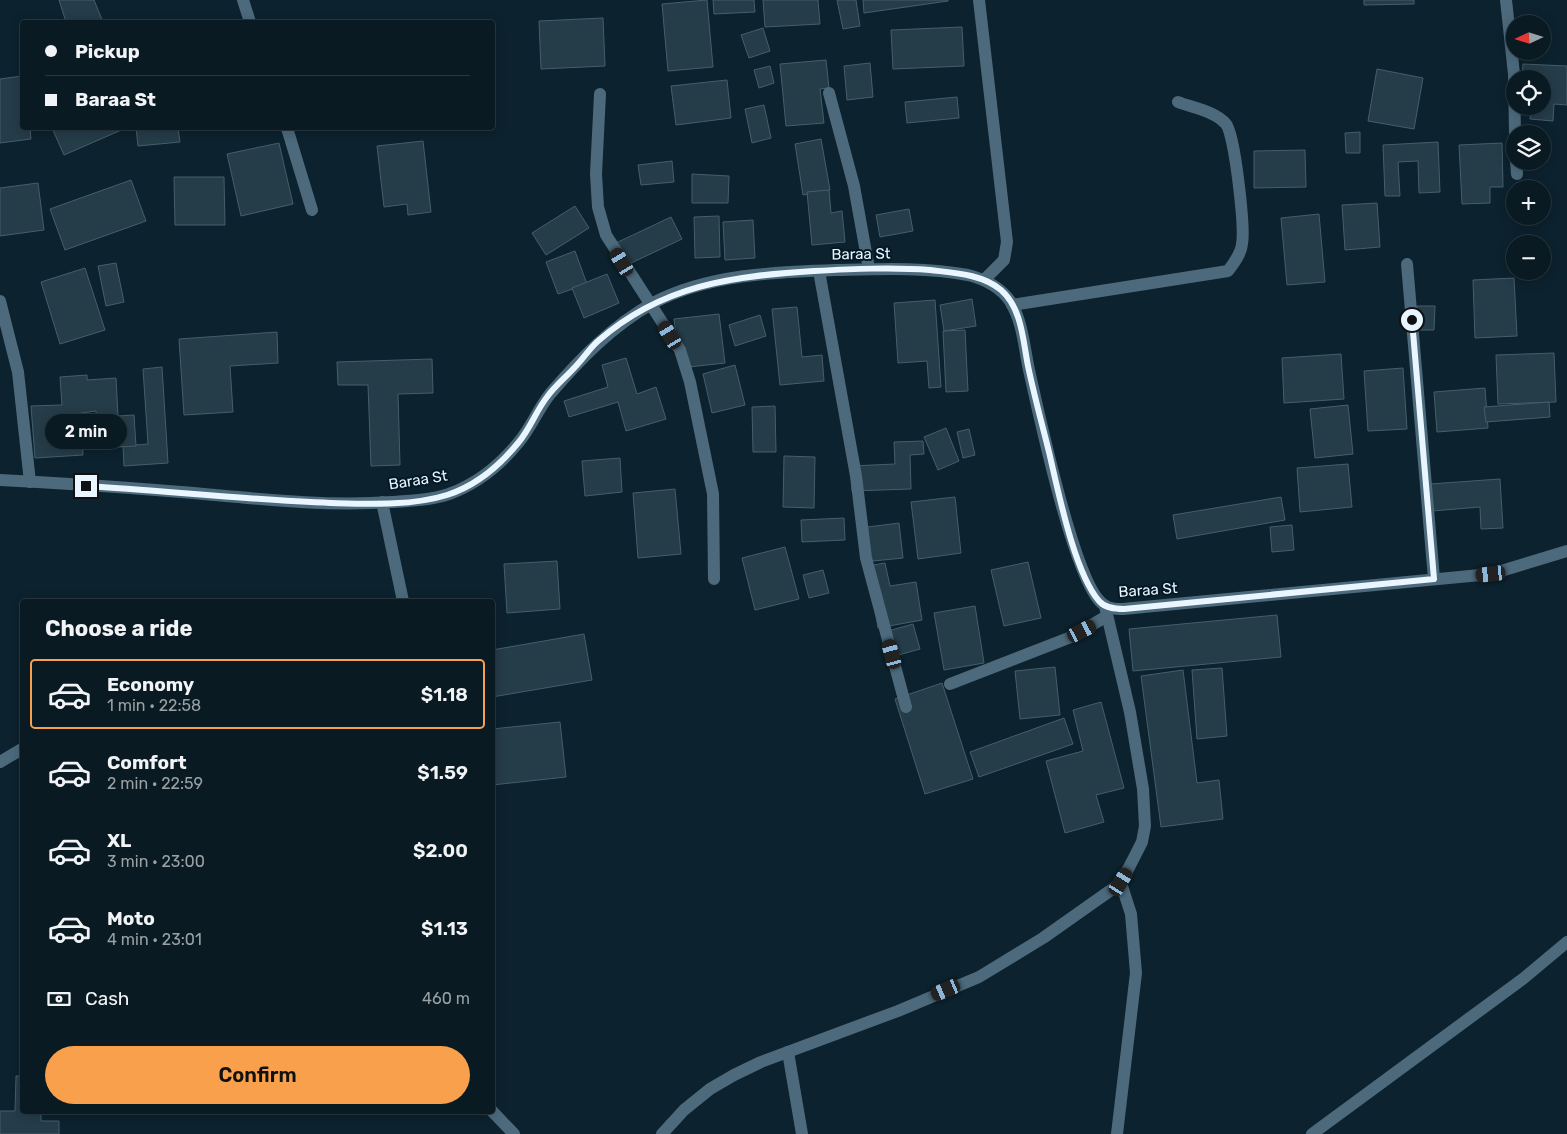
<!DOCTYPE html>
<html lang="en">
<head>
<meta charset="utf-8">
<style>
	:root { --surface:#091a22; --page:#12232a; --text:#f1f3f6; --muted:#99a1a5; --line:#293840; --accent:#f8a04b }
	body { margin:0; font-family:Rubik,sans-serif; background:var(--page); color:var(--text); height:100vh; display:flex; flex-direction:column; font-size:19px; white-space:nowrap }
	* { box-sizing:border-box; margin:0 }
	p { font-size:16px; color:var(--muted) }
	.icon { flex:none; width:28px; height:28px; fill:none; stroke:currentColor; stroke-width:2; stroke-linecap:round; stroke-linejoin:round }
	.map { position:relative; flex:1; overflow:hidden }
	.side { position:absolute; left:20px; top:599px; width:475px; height:515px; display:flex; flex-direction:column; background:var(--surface); border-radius:5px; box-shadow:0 2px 12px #0003,0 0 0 1px var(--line) }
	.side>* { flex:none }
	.hud { position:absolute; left:20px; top:20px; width:475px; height:110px; border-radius:5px; box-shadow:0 2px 12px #0003,0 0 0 1px var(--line); display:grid; align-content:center; height:110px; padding:0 25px; background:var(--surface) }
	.needle { width:32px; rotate:266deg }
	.tools { position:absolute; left:1506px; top:15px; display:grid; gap:10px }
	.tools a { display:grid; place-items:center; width:45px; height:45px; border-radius:50%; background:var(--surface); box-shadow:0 2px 12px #0003,0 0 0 1px var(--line); font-size:25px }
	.end { position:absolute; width:22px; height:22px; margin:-11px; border:6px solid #e9f6ff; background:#111; box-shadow:0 0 0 2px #111 }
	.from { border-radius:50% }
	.bubble { position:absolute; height:35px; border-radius:18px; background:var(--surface); box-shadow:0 2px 12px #0003,0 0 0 1px var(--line); font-size:16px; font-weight:600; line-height:35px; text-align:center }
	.car { position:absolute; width:15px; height:30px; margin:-15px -8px; border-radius:6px; box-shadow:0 0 4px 1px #0007; background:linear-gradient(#222 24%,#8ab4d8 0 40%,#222 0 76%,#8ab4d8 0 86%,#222 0) }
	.hud b { display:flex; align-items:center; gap:18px; height:48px; font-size:19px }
	.hud b+b { border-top:1px solid var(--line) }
	.hud i { width:12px; height:12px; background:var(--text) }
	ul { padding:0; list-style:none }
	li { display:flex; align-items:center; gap:15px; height:70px; margin:0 10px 8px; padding:0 15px; border:2px solid transparent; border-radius:5px }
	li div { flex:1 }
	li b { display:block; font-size:19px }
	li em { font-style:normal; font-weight:600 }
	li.current { border-color:var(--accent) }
	li>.icon { width:45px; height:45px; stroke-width:1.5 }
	h2 { padding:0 25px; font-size:22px; line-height:60px }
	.pay { display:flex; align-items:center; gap:12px; height:55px; padding:0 25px; font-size:19px }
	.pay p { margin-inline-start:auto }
	.button { display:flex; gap:10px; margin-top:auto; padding:10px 25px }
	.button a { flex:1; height:58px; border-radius:30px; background:var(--accent); color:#111; font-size:20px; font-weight:600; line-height:58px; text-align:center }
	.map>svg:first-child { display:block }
</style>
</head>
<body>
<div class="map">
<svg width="1567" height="1134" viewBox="0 0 1567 1134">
	<rect width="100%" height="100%" fill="#0c222e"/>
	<!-- building -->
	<g fill="#253c49" stroke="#465e6c">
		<path d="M59,0H94L103,22H66Z"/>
		<path d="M707,0L713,67L668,71L662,4Z"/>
		<path d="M713,0H754L755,12L714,14Z"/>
		<path d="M763,0H818L820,24L765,27Z"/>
		<path d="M837,0H856L860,26L843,29Z"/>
		<path d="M863,0H948V1L864,13Z"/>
		<path d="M1364,0H1414V4L1364,5Z"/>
		<path d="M603,18L605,66L541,69L539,21Z"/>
		<path d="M962,27L964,66L893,69L891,30Z"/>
		<path d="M763,28L770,51L749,58L741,35Z"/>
		<path d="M826,60L829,88L820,89L824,123L786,126L780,64Z"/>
		<path d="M870,63L873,97L847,100L844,66Z"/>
		<path d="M1523,64L1567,66V105L1554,104L1553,121L1530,119L1531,106H1542V79H1522Z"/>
		<path d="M770,66L774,83L759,88L754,70Z"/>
		<path d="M1377,69L1423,78L1414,129L1368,121Z"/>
		<path d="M22,76V128H30L31,139L0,143V79Z"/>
		<path d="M727,80L731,118L676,125L671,86Z"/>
		<path d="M957,97L959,118L907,123L905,102Z"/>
		<path d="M764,105L771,138L752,143L745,109Z"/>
		<path d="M52,128H126L64,155Z"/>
		<path d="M136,128H178L180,142L138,146Z"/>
		<path d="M1360,132V153H1346L1345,133Z"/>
		<path d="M821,139L830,190L803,195L795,144Z"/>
		<path d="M423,141L431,212L408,215L407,204L384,207L377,146Z"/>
		<path d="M1438,142L1440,192L1419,193L1418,161L1398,162L1400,196H1385L1383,145Z"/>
		<path d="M279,143L293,204L241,216L227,154Z"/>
		<path d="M1502,143L1503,187H1490V203L1462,204L1459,145Z"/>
		<path d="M1305,150L1306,187L1254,188V151Z"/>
		<path d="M672,161L674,182L641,185L638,165Z"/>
		<path d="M692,174L729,176L728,203H692Z"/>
		<path d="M174,177H224L225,225H175Z"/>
		<path d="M131,180L146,221L65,250L50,209Z"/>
		<path d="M38,183L44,230L0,236V188Z"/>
		<path d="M829,190L831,213L842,211L845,242L812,245L807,192Z"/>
		<path d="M1377,203L1380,247L1345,250L1342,205Z"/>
		<path d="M575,206L589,228L546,255L532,233Z"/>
		<path d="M909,209L913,231L880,237L876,215Z"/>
		<path d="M1319,214L1325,282L1287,285L1281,218Z"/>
		<path d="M719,216L720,257L695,258L694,217Z"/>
		<path d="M671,217L682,239L627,265L616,243Z"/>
		<path d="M753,220L755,258L725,260L723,222Z"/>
		<path d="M575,251L587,284L558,294L546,262Z"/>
		<path d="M116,263L124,302L106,306L98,266Z"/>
		<path d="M85,268L105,330L60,344L41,282Z"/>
		<path d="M607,274L619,303L584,318L572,288Z"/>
		<path d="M1514,278L1517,336L1475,338L1473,280Z"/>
		<path d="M972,299L976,326L944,331L940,305Z"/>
		<path d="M935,300L941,387L929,388L927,361L898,363L894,303Z"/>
		<path d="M1417,306H1435L1434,330H1417Z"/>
		<path d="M797,307L802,357L822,355L824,381L780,385L772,309Z"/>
		<path d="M719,314L725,363L680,368L674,319Z"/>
		<path d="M760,315L766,336L735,346L729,325Z"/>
		<path d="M965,330L968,391L946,392L943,331Z"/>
		<path d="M277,332L278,363L230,366L233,412L184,415L179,339Z"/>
		<path d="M1554,353L1556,402L1498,404L1496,355Z"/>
		<path d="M1341,354L1344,399L1284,403L1282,358Z"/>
		<path d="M626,358L637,394L656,387L666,419L626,431L618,402L569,417L564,401L608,387L602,365Z"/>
		<path d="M432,359L433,393L398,394L400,465L371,466L368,385H338L337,362Z"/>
		<path d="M735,365L745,405L712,413L703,374Z"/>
		<path d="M162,367L168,463L124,466L123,446L148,444L143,369Z"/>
		<path d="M1403,368L1407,429L1368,431L1364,371Z"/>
		<path d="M87,375V380L116,378L118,416L134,415L136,446L98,448L96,411L81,413L83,455L35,458L31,406L62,405L60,377Z"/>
		<path d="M1485,388L1488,428L1437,432L1434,392Z"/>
		<path d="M1549,402L1550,417L1486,422L1484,407Z"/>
		<path d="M1348,405L1353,454L1315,458L1310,409Z"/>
		<path d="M775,406L776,452H753L752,407Z"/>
		<path d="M946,428L959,461L938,470L924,437Z"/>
		<path d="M969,429L975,455L963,458L957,432Z"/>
		<path d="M923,441L924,454L910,455L911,489L852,491L851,466L895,464L894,442Z"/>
		<path d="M784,456L815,457L814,508L783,507Z"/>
		<path d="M620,458L622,492L585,496L582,461Z"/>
		<path d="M1348,464L1352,507L1300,512L1297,468Z"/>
		<path d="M1500,479L1503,528L1481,529L1480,507L1432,511L1430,484Z"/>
		<path d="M675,489L681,554L638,558L633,493Z"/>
		<path d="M955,497L961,553L918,559L911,502Z"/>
		<path d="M1281,497L1285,520L1177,539L1173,515Z"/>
		<path d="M844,518L845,540L802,542L801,520Z"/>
		<path d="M899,523L903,558L863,562L860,528Z"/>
		<path d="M1292,525L1294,550L1272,552L1270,527Z"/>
		<path d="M785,547L799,599L755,610L742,558Z"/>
		<path d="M557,561L560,609L507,613L504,564Z"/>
		<path d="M1028,562L1041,618L1004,626L991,570Z"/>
		<path d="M885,563L890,586L916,582L922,620L878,628L868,566Z"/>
		<path d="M823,570L829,593L809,598L803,575Z"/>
		<path d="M975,606L984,663L944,670L934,613Z"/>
		<path d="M1277,615L1281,657L1133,671L1129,629Z"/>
		<path d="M913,624L920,649L888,658L881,633Z"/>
		<path d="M584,634L592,680L492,697V650Z"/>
		<path d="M1055,667L1060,715L1020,719L1015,671Z"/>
		<path d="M1222,668L1227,736L1197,739L1192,670Z"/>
		<path d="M1183,670L1197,783L1219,780L1223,819L1161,827L1141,676Z"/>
		<path d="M942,683L973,779L925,794L895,699Z"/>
		<path d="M1101,702L1124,788L1096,795L1104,822L1065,833L1046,761L1083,751L1073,710Z"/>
		<path d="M1064,718L1073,744L979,777L970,752Z"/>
		<path d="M560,722L566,777L492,785V729Z"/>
		<path d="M16,1076H22V1111H41V1121H59V1134H0V1111H15Z"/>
	</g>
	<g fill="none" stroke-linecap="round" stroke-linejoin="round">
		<!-- minor -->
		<g stroke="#4c6a7c" stroke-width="12">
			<path d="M243,0L250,22"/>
			<path d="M979,0L1007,242L1004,260L984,280"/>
			<path d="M1506,0L1514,74L1515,134"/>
			<path d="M829,93L854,186L869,269"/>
			<path d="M600,94L596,174L598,207L606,235L680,350L690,382L713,494L714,579"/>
			<path d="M287,128L312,210"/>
			<path d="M1516,161L1517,174"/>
			<path d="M1407,264L1434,579"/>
			<path d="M819,271L856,476L866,558L906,707"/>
			<path d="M0,301L18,372L30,482"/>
			<path d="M1012,305L1228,271C1234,263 1241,254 1242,244C1245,228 1235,135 1226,124C1215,111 1193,108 1178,102"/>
			<path d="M0,480C60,483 121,487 181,492C251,498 321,507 392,502C410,501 431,500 449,494C476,484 500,465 518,443C531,428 538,409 550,394C580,359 612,326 653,303C708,274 776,272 837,270C880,269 925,267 968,275C984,279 1000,287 1010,301C1023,322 1024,347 1029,370C1038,410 1075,585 1103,604C1109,609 1116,609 1123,609L1491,574L1567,551"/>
			<path d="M382,502L403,601"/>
			<path d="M950,684L1071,637L1107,616"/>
			<path d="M0,762L22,749"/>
			<path d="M788,1052L802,1134"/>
			<path d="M492,1111L514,1134"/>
			<path d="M662,1134L684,1110L710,1089L734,1075L761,1062L898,1011L979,977L1043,938L1121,883L1142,842L1145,826L1143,789L1130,712L1105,606"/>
			<path d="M1117,1134L1136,973L1131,914L1121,883"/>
			<path d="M1312,1134L1524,978L1567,942"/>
		</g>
	</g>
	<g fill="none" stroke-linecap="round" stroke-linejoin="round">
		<!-- route -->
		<path stroke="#e9f6ff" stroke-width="6" d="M86,486C168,491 249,500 331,503C368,504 412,506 447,495C475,486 500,465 518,443C530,429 536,411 547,397C555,386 566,377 575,367C583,359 589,349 598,341C662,285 732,276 814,271C852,269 892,267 930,270C954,273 982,274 1001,290C1022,308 1023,341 1028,366C1034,395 1042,424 1049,452C1058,490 1074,572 1099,601C1105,608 1114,609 1124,609L1434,579L1412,320"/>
	</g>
	<g text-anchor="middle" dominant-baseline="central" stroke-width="4" stroke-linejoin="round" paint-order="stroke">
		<!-- street labels -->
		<g font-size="15" fill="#e9f6ff" stroke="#031925">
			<text transform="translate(861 254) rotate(-1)">Baraa St</text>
			<text transform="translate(418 480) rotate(-9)">Baraa St</text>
			<text transform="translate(1148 590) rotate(-4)">Baraa St</text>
		</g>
	</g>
</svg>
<div class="tools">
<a><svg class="needle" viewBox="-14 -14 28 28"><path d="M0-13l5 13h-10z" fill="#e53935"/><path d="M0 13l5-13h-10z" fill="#99a1a5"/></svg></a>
<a><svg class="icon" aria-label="locate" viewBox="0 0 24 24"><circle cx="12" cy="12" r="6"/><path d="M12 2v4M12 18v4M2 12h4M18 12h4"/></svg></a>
<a><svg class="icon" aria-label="layers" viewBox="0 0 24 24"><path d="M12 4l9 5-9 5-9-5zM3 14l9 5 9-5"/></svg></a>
<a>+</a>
<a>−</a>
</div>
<i class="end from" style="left:1412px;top:320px"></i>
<i class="end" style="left:86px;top:486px"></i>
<div class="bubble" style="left:45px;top:414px;width:82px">2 min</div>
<i class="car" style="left:622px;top:262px;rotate:329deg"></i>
<i class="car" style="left:670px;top:335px;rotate:329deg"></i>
<i class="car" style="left:1491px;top:574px;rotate:264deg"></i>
<i class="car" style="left:1082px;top:631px;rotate:63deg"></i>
<i class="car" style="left:892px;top:654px;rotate:345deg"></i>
<i class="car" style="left:1121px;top:882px;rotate:32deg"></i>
<i class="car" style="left:946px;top:990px;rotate:247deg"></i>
<div class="hud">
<b><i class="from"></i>Pickup</b>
<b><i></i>Baraa St</b>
</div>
<section class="side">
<h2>Choose a ride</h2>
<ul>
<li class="current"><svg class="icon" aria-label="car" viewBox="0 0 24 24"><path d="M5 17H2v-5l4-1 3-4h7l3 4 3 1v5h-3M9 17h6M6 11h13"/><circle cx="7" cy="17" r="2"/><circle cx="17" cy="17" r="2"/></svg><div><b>Economy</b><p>1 min · 22:58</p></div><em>$1.18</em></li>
<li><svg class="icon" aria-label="car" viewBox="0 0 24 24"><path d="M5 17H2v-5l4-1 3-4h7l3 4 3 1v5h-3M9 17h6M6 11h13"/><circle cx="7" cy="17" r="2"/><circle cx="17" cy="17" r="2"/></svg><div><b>Comfort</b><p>2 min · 22:59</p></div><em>$1.59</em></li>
<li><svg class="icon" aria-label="car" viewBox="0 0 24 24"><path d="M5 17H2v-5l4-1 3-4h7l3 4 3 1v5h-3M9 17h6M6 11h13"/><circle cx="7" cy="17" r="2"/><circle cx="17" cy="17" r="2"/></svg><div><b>XL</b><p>3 min · 23:00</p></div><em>$2.00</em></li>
<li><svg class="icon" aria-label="car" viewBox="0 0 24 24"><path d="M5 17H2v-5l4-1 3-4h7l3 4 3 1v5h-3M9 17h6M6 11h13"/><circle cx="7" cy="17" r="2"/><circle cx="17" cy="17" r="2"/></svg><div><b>Moto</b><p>4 min · 23:01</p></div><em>$1.13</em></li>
</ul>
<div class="pay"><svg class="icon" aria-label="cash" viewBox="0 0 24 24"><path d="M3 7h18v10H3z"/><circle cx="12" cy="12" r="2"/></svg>Cash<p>460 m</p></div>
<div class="button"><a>Confirm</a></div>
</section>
</div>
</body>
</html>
